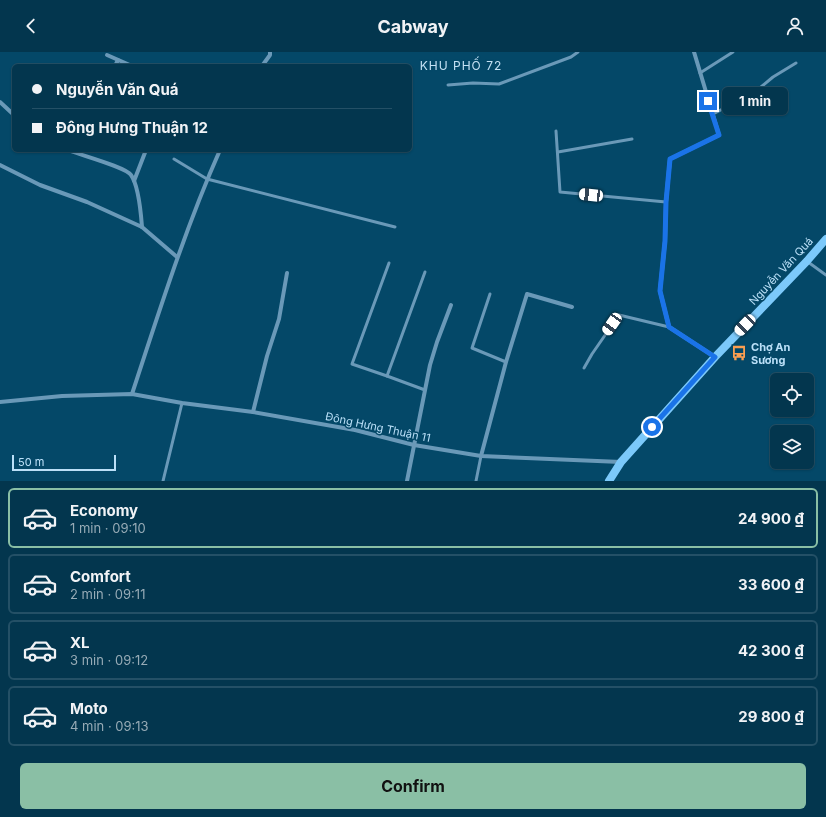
<!DOCTYPE html>
<html lang="en">
<head>
<meta charset="utf-8">
<style>
	:root { --surface:#03364e; --page:#0d3e55; --text:#f1f3f6; --muted:#97abb6; --line:#245066; --accent:#8abfa5 }
	body { margin:0; font-family:Inter,sans-serif; background:var(--page); color:var(--text); height:100vh; display:flex; flex-direction:column; font-size:15px; white-space:nowrap }
	* { box-sizing:border-box; margin:0 }
	p { font-size:13px; color:var(--muted) }
	.icon { flex:none; width:22px; height:22px; fill:none; stroke:currentColor; stroke-width:2; stroke-linecap:round; stroke-linejoin:round }
	.map { position:relative; height:429px; overflow:hidden }
	.drawer { display:flex; flex-direction:column; background:var(--surface); flex:1 }
	.drawer>* { flex:none }
	.hud { position:absolute; left:12px; top:12px; width:400px; height:88px; border-radius:6px; box-shadow:0 1px 3px #0004,0 0 0 1px var(--line); display:grid; align-content:center; height:88px; padding:0 20px; background:var(--surface) }
	.controls { position:absolute; left:770px; top:321px; display:grid; gap:8px }
	.controls a { display:grid; place-items:center; width:44px; height:44px; border-radius:6px; background:var(--surface); box-shadow:0 1px 3px #0004,0 0 0 1px var(--line); font-size:20px }
	.scale { position:absolute; left:12px; bottom:10px; width:104px; box-sizing:border-box; padding-left:4px; border:2px solid #bbe0f8; border-top:0; font-size:11px; line-height:14px; white-space:nowrap; color:#bbe0f8; -webkit-text-stroke:3px #044868; paint-order:stroke }
	.end { position:absolute; width:18px; height:18px; margin:-9px; border:5px solid #1a73e8; background:#fff; box-shadow:0 0 0 2px #fff }
	.from { border-radius:50% }
	.bubble { position:absolute; height:28px; border-radius:6px; background:var(--surface); box-shadow:0 1px 3px #0004,0 0 0 1px var(--line); font-size:13px; font-weight:700; line-height:28px; text-align:center }
	.car { position:absolute; width:12px; height:24px; margin:-12px -6px; border-radius:5px; box-shadow:0 0 3px 1px #0007; background:linear-gradient(#fff 24%,#345 0 40%,#fff 0 76%,#345 0 86%,#fff 0) }
	.hud b { display:flex; align-items:center; gap:14px; height:38px; font-size:15px }
	.hud b+b { border-top:1px solid var(--line) }
	.hud i { width:10px; height:10px; background:var(--text) }
	ul { padding:7px 0 0; list-style:none }
	li { display:flex; align-items:center; gap:12px; height:60px; margin:0 8px 6px; padding:0 12px; border:2px solid var(--line); border-radius:6px }
	li div { flex:1 }
	li b { display:block; font-size:15px }
	li em { font-style:normal; font-weight:700 }
	li.active { border-color:var(--accent) }
	li>.icon { width:36px; height:36px; stroke-width:1.5 }
	.cta { display:flex; gap:8px; margin-top:auto; padding:8px 20px }
	.cta a { flex:1; height:46px; border-radius:6px; background:var(--accent); color:#111; font-size:16px; font-weight:700; line-height:46px; text-align:center }
	header { display:flex; justify-content:space-between; align-items:center; height:52px; padding:0 20px; background:var(--surface); font-size:18px; font-weight:700 }
	.map>svg:first-child { display:block }
</style>
</head>
<body>
<header><svg class="icon" aria-label="back" viewBox="0 0 24 24"><path d="M15 5l-7 7 7 7"/></svg>Cabway<svg class="icon" aria-label="person" viewBox="0 0 24 24"><circle cx="12" cy="8" r="4"/><path d="M4 21q1-7 8-7t8 7"/></svg></header>
<div class="map">
<svg width="826" height="429" viewBox="0 0 826 429">
	<rect width="100%" height="100%" fill="#044868"/>
	<g fill="none" stroke-linecap="round" stroke-linejoin="round">
		<!-- lane -->
		<g stroke="#6a99b8" stroke-width="3">
			<path d="M700,21L733,0"/>
			<path d="M448,33L473,31L499,32L571,5L578,0"/>
			<path d="M713,62L755,40L773,25L796,11"/>
			<path d="M556,79L560,140L666,150"/>
			<path d="M558,100L632,87"/>
			<path d="M174,107L207,127L395,175"/>
			<path d="M808,210L826,223"/>
			<path d="M490,242L472,296L506,310"/>
			<path d="M584,316L592,302L619,263L669,275"/>
			<path d="M387,324L352,312L389,211"/>
			<path d="M425,338L387,324L425,220"/>
			<path d="M163,429L182,351"/>
			<path d="M476,429L481,404"/>
		</g>
		<!-- street -->
		<g stroke="#6a99b8" stroke-width="4">
			<path d="M694,0L719,83L670,107L666,150L665,189L660,239L669,275L715,305"/>
			<path d="M107,3L132,14"/>
			<path d="M115,14L118,8"/>
			<path d="M262,14L270,3V0"/>
			<path d="M0,50L14,63"/>
			<path d="M68,98C80,103 126,115 131,123C139,134 141,162 142,175"/>
			<path d="M0,113L40,133L87,150L142,175L177,205"/>
			<path d="M134,129L146,98"/>
			<path d="M132,342C159,260 185,177 220,98"/>
			<path d="M0,350L62,344L132,342L182,351L253,360L355,378L414,393L481,404L621,410"/>
			<path d="M253,360L267,304L279,267L287,221"/>
			<path d="M481,404L506,310L527,242L572,255"/>
			<path d="M407,429L430,313L437,290L451,253"/>
		</g>
		<!-- secondary -->
		<path stroke="#7cc9fa" stroke-width="8" d="M609,429L621,410L715,305L807,209L826,187"/>
	</g>
	<g fill="none" stroke-linecap="round" stroke-linejoin="round">
		<!-- route -->
		<path stroke="#1a73e8" stroke-width="5" d="M652,375L715,305L669,275L660,239L665,189L666,150L670,107L719,83L708,49"/>
	</g>
	<!-- icons -->
	<defs>
		<g id="bus-bare" transform="scale(1.2)"><path d="M-5-6H5V4H4V6H2V4H-2V6H-4V4H-5ZM-3.5-4V0h7V-4ZM-3.5 1.2v1.5H-2V1.2ZM2 1.2v1.5H3.5V1.2Z" fill="#fb9e51" stroke="#044868" stroke-width="2.5" paint-order="stroke"/></g>
	</defs>
	<g fill-rule="evenodd">
		<use href="#bus-bare" x="739" y="301"/>
	</g>
	<g text-anchor="middle" dominant-baseline="central" stroke-width="3" stroke-linejoin="round" paint-order="stroke">
		<!-- street labels -->
		<g font-size="11" fill="#bbe0f8" stroke="#044868">
			<text transform="translate(781 219) rotate(-47)">Nguyễn Văn Quá</text>
			<text transform="translate(378 375) rotate(12)">Đông Hưng Thuận 11</text>
		</g>
		<!-- poi labels -->
		<g font-size="11" font-weight="bold" fill="#bbe0f8" stroke="#044868" text-anchor="start">
			<text x="751" y="295">Chợ An<tspan x="751" dy="13">Sương</tspan></text>
		</g>
		<!-- neighbourhood labels -->
		<g font-size="12" letter-spacing="1" fill="#c4e1f4" stroke="#044868">
			<text x="461" y="13">KHU PHỐ 72</text>
		</g>
	</g>
</svg>
<div class="controls">
<a><svg class="icon" aria-label="locate" viewBox="0 0 24 24"><circle cx="12" cy="12" r="6"/><path d="M12 2v4M12 18v4M2 12h4M18 12h4"/></svg></a>
<a><svg class="icon" aria-label="layers" viewBox="0 0 24 24"><path d="M12 4l9 5-9 5-9-5zM3 14l9 5 9-5"/></svg></a>
</div>
<div class="scale">50 m</div>
<i class="end from" style="left:652px;top:375px"></i>
<i class="end" style="left:708px;top:49px"></i>
<div class="bubble" style="left:722px;top:35px;width:66px">1 min</div>
<i class="car" style="left:591px;top:143px;rotate:276deg"></i>
<i class="car" style="left:612px;top:272px;rotate:215deg"></i>
<i class="car" style="left:745px;top:273px;rotate:224deg"></i>
<div class="hud">
<b><i class="from"></i>Nguyễn Văn Quá</b>
<b><i></i>Đông Hưng Thuận 12</b>
</div>
</div>
<section class="drawer">
<ul>
<li class="active"><svg class="icon" aria-label="car" viewBox="0 0 24 24"><path d="M5 17H2v-5l4-1 3-4h7l3 4 3 1v5h-3M9 17h6M6 11h13"/><circle cx="7" cy="17" r="2"/><circle cx="17" cy="17" r="2"/></svg><div><b>Economy</b><p>1 min · 09:10</p></div><em>24 900 ₫</em></li>
<li><svg class="icon" aria-label="car" viewBox="0 0 24 24"><path d="M5 17H2v-5l4-1 3-4h7l3 4 3 1v5h-3M9 17h6M6 11h13"/><circle cx="7" cy="17" r="2"/><circle cx="17" cy="17" r="2"/></svg><div><b>Comfort</b><p>2 min · 09:11</p></div><em>33 600 ₫</em></li>
<li><svg class="icon" aria-label="car" viewBox="0 0 24 24"><path d="M5 17H2v-5l4-1 3-4h7l3 4 3 1v5h-3M9 17h6M6 11h13"/><circle cx="7" cy="17" r="2"/><circle cx="17" cy="17" r="2"/></svg><div><b>XL</b><p>3 min · 09:12</p></div><em>42 300 ₫</em></li>
<li><svg class="icon" aria-label="car" viewBox="0 0 24 24"><path d="M5 17H2v-5l4-1 3-4h7l3 4 3 1v5h-3M9 17h6M6 11h13"/><circle cx="7" cy="17" r="2"/><circle cx="17" cy="17" r="2"/></svg><div><b>Moto</b><p>4 min · 09:13</p></div><em>29 800 ₫</em></li>
</ul>
<div class="cta"><a>Confirm</a></div>
</section>
</body>
</html>
